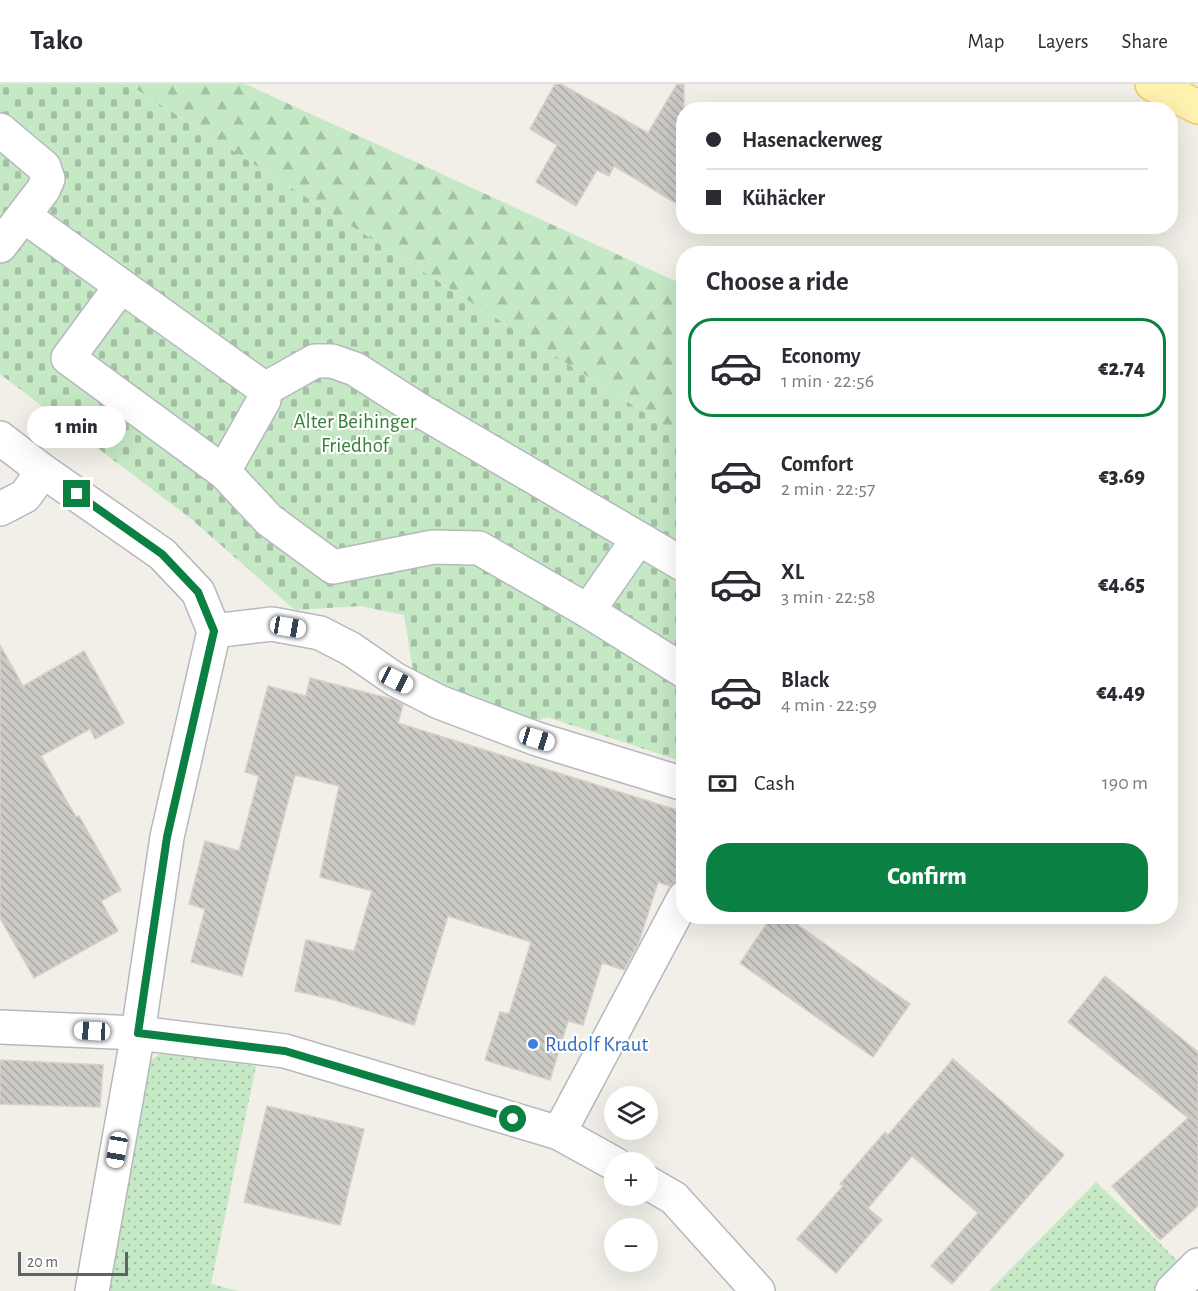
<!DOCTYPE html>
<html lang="en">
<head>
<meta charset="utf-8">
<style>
	:root { --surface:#fff; --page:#f2f2f3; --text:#2b2b33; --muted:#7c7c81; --line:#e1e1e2; --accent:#0b8043 }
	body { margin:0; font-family:"Alegreya Sans",sans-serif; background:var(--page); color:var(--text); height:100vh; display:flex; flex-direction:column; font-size:22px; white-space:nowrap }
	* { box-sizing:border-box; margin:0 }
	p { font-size:20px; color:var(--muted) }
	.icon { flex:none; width:33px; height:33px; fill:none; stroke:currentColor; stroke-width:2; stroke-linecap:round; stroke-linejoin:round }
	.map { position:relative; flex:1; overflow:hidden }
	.panel { position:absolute; left:676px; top:162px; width:502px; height:678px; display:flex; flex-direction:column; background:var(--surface); border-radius:24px; box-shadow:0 6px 24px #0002 }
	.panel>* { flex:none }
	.guide { position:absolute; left:676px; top:18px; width:502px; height:132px; border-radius:24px; box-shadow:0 6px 24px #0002; display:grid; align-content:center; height:132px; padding:0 30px; background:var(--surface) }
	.fabs { position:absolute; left:604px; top:1002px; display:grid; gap:12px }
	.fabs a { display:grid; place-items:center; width:54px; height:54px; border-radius:50%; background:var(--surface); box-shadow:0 6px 24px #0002; font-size:30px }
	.scale { position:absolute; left:18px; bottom:15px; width:110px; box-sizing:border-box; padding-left:6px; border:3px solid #5f6368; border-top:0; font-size:16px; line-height:21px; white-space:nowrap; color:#5f6368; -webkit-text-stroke:4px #fff; paint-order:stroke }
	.end { position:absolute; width:27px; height:27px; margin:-14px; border:8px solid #0b8043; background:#fff; box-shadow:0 0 0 3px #fff }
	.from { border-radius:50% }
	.bubble { position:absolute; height:42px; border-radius:21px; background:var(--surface); box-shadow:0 6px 24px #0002; font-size:20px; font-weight:800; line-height:42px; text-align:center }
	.car { position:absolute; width:18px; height:36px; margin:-18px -9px; border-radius:8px; box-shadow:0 0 4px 2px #0007; background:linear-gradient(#fff 24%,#345 0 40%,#fff 0 76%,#345 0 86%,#fff 0) }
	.guide b { display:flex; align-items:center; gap:21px; height:57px; font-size:22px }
	.guide b+b { border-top:2px solid var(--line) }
	.guide i { width:15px; height:15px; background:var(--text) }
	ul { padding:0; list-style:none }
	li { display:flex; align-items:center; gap:18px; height:99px; margin:0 12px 9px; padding:0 18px; border:3px solid transparent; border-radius:24px }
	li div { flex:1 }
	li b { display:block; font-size:22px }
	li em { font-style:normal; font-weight:800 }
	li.current { border-color:var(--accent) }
	li>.icon { width:54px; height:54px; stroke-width:1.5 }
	h2 { padding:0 30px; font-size:27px; line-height:72px }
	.pay { display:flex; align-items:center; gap:15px; height:66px; padding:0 30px; font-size:22px }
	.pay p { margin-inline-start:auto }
	.button { display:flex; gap:12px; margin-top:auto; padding:12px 30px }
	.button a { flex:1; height:69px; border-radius:24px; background:var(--accent); color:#fff; font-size:24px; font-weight:800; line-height:69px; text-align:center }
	header { display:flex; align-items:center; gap:36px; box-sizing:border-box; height:84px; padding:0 30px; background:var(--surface); border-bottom:2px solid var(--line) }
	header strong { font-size:28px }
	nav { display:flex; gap:33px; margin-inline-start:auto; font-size:21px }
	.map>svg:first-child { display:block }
</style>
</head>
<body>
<header>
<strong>Tako</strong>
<nav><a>Map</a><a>Layers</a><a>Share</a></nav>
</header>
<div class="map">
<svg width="1198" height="1207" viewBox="0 0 1198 1207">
	<defs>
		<pattern id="grass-dots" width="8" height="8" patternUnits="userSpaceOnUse" patternTransform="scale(1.5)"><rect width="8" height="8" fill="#c5e8c5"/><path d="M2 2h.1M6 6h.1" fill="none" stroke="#a3c0a4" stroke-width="1.8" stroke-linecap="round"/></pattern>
		<pattern id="forest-firs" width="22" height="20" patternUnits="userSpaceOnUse" patternTransform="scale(1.5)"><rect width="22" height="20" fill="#c5e8c5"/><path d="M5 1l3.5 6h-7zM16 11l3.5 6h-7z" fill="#a3c0a4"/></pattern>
		<pattern id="cemetery-stones" width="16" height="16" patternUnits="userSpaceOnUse" patternTransform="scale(1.5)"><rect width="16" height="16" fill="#c5e8c5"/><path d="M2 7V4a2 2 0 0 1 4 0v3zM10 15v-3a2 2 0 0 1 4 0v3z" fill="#a3c0a4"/></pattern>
		<pattern id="building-back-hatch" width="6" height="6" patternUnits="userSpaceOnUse" patternTransform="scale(1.5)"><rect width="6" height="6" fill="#cccac5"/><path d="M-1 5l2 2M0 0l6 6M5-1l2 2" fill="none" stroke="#a9a8a4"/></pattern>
	</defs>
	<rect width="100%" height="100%" fill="#f1efe8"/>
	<!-- grass -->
	<g fill="url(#grass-dots)">
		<path d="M161,969L256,982L211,1200L238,1207H98L149,978Z"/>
		<path d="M1096,1098L1184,1183L1160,1207H989Z"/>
	</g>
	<!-- forest -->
	<path fill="url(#forest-firs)" d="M128,0H245L684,201V354Z"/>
	<!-- cemetery -->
	<path fill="url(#cemetery-stones)" d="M0,0H128L684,354V678L547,633L526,641L414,592L404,531L360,522L295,526L190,434L0,290Z"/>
	<!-- building -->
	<g fill="url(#building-back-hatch)" stroke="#d6d1c6" stroke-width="1.5">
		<path d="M555,0H561L648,49L677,0H684V124L614,82L609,92L597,86L576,122L536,98L557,61L530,45Z"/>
		<path d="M0,561L23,602L84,567L124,639L95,655L90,645L41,672L76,733L79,732L121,806L101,817L118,847L34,894L0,834Z"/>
		<path d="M310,594L395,616L403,621L398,639L684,728V795L675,798L670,802L658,798L639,858L624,886L602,879L583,941L568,937L550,996L485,976L500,928L509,930L531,858L448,832L414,941L331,915L295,907L306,856L354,867L372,807L320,793L339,702L295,691L242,892L191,878L205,825L189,820L205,757L239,767L259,692L245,688L268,602L306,612Z"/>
		<path d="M772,832H785L910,920L873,973L740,879Z"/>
		<path d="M1105,892L1198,968V1122L1160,1156L1112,1102L1188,1034L1068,938Z"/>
		<path d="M953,975L1064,1071L952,1200L931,1182L978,1129L912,1072L868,1124L882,1136L836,1189L797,1155L843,1102L840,1100L885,1048L888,1051Z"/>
		<path d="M0,976L103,981L100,1023L0,1020Z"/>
		<path d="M267,1022L364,1045L340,1141L244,1118Z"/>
	</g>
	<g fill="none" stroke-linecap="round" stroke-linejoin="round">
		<!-- minor casing -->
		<g stroke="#b5b8bc" stroke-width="36">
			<g id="minor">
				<path d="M0,46L44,83L48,95L43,106L0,162"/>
				<path d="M24,132L265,305L264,316L229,378L225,389"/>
				<path d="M121,202L68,274L225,389L269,436L333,483L433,463L479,464L588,527L684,587"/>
				<path d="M265,305L315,277H332L355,285L416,324L684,481"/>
				<path d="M0,354L43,387L162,470L198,508L214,547L167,753L138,949L92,1207"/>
				<path d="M0,425L25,412L43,387"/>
				<path d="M588,527L638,455"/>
				<path d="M214,547L272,540L320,549L351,565L396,596L439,618L537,655L684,700"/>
				<path d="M0,943L138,949L285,967L559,1049L615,1080"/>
				<path d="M559,1049L684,814"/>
				<path d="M648,1099L674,1114L758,1207"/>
				<path d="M1172,1207L1198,1181"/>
			</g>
		</g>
		<!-- major casing -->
		<g stroke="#f2c960" stroke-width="36">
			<path id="major" d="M1152,0L1198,23"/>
		</g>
		<!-- minor -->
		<use href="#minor" stroke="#fff" stroke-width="33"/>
		<!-- major -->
		<use href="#major" stroke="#fff2af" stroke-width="33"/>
	</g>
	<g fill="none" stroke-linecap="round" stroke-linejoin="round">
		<!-- route -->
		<path stroke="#0b8043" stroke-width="8" d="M77,410L162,470L198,508L214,547L167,753L138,949L285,967L513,1035"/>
	</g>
	<!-- markers -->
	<circle fill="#3f7fe0" stroke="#fff" stroke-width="2" cx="533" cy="960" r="6"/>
	<g text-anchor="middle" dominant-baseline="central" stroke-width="4.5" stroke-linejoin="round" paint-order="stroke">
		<!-- park labels -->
		<g font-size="21" fill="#348238" stroke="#fff">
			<text x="355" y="337">Alter Beihinger<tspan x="355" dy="24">Friedhof</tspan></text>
		</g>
		<!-- shop labels -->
		<g font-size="21" fill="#366cbe" stroke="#fff" text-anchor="start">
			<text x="545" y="960">Rudolf Kraut</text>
		</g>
	</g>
</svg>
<div class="fabs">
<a><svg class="icon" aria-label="layers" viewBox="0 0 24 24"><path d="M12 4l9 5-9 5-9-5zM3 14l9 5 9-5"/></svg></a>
<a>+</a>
<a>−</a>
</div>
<div class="scale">20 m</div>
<i class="end from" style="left:513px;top:1035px"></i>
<i class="end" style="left:77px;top:410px"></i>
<div class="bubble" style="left:27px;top:322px;width:99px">1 min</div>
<i class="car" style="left:288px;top:543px;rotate:100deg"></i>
<i class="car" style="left:396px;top:596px;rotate:117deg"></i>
<i class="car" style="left:537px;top:655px;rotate:107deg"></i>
<i class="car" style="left:92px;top:947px;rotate:273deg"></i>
<i class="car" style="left:117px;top:1066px;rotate:190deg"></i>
<div class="guide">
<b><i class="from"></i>Hasenackerweg</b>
<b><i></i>Kühäcker</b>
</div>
<section class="panel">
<h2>Choose a ride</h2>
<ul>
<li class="current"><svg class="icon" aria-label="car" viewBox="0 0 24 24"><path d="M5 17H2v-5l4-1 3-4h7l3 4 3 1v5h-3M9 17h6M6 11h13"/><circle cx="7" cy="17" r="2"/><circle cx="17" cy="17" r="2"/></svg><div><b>Economy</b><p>1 min · 22:56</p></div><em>€2.74</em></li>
<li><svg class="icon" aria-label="car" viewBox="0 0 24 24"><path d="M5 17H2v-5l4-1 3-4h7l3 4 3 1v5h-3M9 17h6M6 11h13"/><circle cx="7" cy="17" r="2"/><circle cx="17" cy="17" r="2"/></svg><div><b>Comfort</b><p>2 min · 22:57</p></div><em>€3.69</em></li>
<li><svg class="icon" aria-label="car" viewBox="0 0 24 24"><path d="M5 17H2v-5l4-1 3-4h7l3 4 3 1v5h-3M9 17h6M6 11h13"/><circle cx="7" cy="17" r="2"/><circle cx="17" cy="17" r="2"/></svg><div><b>XL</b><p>3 min · 22:58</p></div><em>€4.65</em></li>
<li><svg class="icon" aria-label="car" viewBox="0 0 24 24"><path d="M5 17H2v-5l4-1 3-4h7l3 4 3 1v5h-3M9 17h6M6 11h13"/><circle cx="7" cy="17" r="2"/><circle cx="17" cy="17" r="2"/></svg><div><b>Black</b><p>4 min · 22:59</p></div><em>€4.49</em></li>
</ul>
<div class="pay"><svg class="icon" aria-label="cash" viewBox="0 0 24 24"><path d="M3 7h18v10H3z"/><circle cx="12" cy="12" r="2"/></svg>Cash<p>190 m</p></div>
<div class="button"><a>Confirm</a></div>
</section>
</div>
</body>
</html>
